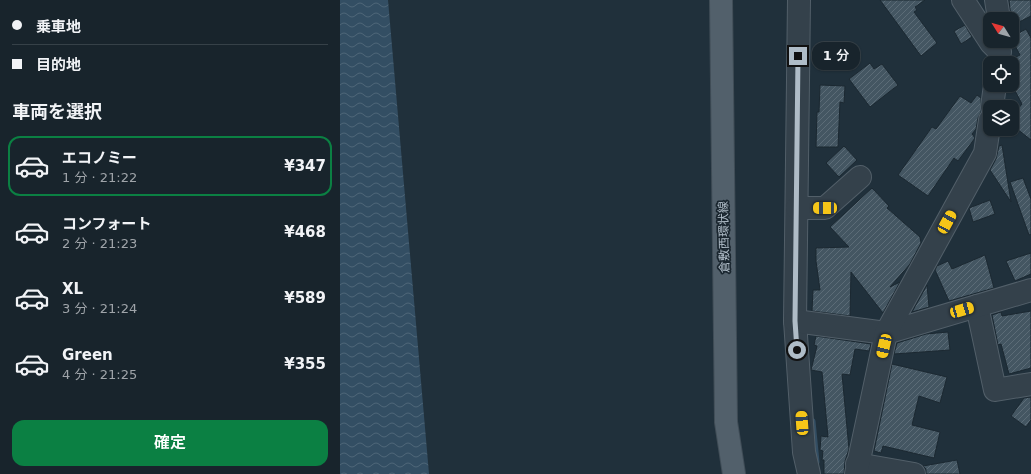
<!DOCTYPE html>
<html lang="ja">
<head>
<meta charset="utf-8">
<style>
	:root { --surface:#18242c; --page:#212c34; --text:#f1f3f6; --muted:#9fa4a9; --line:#364148; --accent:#0b8043 }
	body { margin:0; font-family:"DejaVu Sans","Noto Sans JP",sans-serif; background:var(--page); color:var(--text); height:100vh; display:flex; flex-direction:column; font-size:15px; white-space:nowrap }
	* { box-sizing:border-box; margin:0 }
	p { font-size:13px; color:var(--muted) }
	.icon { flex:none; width:22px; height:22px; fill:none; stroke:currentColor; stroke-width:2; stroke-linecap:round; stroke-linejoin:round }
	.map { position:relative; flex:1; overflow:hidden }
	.sheet { display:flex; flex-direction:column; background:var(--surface); width:340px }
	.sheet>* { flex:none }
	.guide { display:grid; align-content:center; height:88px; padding:0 12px; background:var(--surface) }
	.needle { width:26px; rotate:307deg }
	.fabs { position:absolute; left:643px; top:12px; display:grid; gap:8px }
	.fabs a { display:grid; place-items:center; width:36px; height:36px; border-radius:8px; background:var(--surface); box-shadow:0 1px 3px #0004,0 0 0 1px var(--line); font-size:20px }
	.end { position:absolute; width:18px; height:18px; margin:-9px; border:5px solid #afbcc7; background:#111; box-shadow:0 0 0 2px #111 }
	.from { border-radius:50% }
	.bubble { position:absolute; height:28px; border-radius:12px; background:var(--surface); box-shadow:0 1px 3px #0004,0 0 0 1px var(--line); font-size:13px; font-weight:600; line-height:28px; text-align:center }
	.car { position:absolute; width:12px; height:24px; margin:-12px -6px; border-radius:5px; box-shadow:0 0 3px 1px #0007; background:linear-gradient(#f5c518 24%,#345 0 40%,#f5c518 0 76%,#345 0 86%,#f5c518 0) }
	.guide b { display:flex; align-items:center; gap:14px; height:38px; font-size:15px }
	.guide b+b { border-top:1px solid var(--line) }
	.guide i { width:10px; height:10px; background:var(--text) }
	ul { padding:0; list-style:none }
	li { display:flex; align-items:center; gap:12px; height:60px; margin:0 8px 6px; padding:0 4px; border:2px solid transparent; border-radius:12px }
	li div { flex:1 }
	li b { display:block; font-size:15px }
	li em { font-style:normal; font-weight:600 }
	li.selected { border-color:var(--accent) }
	li>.icon { width:36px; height:36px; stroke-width:1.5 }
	h2 { padding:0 12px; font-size:18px; line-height:48px }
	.cta { display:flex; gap:8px; margin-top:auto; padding:8px 12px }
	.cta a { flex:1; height:46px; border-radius:12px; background:var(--accent); color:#fff; font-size:16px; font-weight:600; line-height:46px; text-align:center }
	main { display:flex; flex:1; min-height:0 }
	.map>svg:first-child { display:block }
</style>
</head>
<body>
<main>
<section class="sheet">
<div class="guide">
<b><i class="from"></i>乗車地</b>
<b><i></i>目的地</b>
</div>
<h2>車両を選択</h2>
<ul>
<li class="selected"><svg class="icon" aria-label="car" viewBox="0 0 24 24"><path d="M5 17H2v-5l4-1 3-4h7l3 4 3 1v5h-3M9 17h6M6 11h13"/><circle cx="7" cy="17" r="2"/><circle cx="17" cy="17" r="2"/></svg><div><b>エコノミー</b><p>1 分 · 21:22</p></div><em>¥347</em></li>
<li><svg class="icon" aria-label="car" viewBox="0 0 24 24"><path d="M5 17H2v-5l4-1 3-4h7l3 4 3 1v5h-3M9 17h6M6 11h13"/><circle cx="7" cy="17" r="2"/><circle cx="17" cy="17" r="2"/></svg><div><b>コンフォート</b><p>2 分 · 21:23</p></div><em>¥468</em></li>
<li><svg class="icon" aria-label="car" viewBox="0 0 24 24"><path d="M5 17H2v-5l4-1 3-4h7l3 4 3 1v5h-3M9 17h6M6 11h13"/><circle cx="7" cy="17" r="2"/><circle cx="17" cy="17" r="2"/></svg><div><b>XL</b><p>3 分 · 21:24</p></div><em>¥589</em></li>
<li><svg class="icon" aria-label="car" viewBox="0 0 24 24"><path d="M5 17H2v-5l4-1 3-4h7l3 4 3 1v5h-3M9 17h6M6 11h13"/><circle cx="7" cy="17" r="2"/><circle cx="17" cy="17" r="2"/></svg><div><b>Green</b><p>4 分 · 21:25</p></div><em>¥355</em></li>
</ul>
<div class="cta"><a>確定</a></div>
</section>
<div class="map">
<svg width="691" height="474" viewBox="0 0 691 474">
	<defs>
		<pattern id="water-waves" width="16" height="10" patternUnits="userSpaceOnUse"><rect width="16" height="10" fill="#334e63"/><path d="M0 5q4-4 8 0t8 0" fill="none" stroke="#4e6678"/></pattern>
		<pattern id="building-hatch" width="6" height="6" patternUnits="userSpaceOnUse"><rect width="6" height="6" fill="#445662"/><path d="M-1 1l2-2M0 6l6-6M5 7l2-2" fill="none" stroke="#5c6c77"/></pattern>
	</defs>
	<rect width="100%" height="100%" fill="#20303b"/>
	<!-- water -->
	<path fill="url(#water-waves)" d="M0,0H48L89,474H0Z"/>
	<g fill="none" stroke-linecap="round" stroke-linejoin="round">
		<!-- stream -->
		<path stroke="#334e63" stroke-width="5" d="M473,421L477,462"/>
	</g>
	<!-- building -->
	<g fill="url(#building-hatch)" stroke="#1b2831">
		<path d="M540,0H585L575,7L577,10L574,12L597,43L581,56Z"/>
		<path d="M669,0H691V16L675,24L671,18Z"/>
		<path d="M625,25L632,37L621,44L614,31Z"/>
		<path d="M686,29L691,38V140L672,125V116L682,104L672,85V59L680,55L672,40V37Z"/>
		<path d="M530,63L534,69L542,64L558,85L530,107L509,79Z"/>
		<path d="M480,85L505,86L504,103L500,102L498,147H476L477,112H479Z"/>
		<path d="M637,95L641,98V112L638,118L636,129L632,134L635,138L618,161L614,158L588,196L558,175L592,127L596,129L620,96L631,103Z"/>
		<path d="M662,145L671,202L650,170L656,159L659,146Z"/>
		<path d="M504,146L517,160L499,177L486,163Z"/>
		<path d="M683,178L691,199V234L689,235L670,182Z"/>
		<path d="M532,188L549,206L547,208L580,237L581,243L570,264L550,287L560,282L543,313L511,272L510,316L472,311L473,290H480L476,261V248L509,247L490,227Z"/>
		<path d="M650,200L655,214L633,222L629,208Z"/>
		<path d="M691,253V274L675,281L666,261Z"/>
		<path d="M645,255L654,288L609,301L595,270L597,266L608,261L612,269Z"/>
		<path d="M587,285L589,307L572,312Z"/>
		<path d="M691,311V368L669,374L661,344L658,345L652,315L661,312L662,316Z"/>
		<path d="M608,332L610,350L554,354L557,343L586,334Z"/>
		<path d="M476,336L531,344L529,351L515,349L510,375L502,374L509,449L505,461L504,474H484V460H482L483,451L480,450L481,436L488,437L482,372L471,370L477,346L474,345Z"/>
		<path d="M552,364L607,377L600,403L579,396L572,425L600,432L594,458L543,446L541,453L534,451Z"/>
		<path d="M691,397V420L686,427L671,416L684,398Z"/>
		<path d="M617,460L620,474H586V469L583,466Z"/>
	</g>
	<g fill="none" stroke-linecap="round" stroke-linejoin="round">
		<!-- minor casing -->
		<g stroke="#525f69" stroke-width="24">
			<g id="minor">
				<path d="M459,0L455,321L464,452L469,474"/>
				<path d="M623,0L651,43L660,52"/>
				<path d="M656,0L659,19"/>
				<path d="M652,107L655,85"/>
				<path d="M457,208H485L520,177"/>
				<path d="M637,306L655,390L691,384"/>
				<path d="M455,321L546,333L691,290"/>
				<path d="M517,464L574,474"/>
				<path d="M516,474L546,333L645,153L650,120"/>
			</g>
		</g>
		<!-- major casing -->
		<g stroke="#404d57" stroke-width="24">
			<path id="major" d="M381,0L386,422L394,474"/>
		</g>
		<!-- minor -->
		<use href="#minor" stroke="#34414b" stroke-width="22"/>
		<!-- major -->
		<use href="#major" stroke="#52606b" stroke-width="22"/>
	</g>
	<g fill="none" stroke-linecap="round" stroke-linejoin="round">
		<!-- route -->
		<path stroke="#afbcc7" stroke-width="5" d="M457,350L455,321L458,56"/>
	</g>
	<g text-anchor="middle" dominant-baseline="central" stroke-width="3.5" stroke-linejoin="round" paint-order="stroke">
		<!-- street labels -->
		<g font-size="12" fill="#afbcc7" stroke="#1a262f">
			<text transform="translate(384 237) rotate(-91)">倉敷西環状線</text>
		</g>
	</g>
</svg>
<div class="fabs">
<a><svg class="needle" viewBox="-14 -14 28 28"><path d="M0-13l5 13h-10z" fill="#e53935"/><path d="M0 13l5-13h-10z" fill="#9fa4a9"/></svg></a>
<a><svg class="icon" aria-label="locate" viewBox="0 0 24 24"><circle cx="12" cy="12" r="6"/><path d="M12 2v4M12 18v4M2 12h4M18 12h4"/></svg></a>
<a><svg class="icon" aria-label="layers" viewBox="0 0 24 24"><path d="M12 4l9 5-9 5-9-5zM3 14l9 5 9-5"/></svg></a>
</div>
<i class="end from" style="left:457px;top:350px"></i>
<i class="end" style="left:458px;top:56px"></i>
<div class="bubble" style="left:472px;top:42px;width:48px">1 分</div>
<i class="car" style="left:485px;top:208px;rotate:270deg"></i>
<i class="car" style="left:607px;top:222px;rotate:29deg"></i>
<i class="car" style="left:622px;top:310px;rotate:74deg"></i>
<i class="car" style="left:544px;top:346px;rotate:193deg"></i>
<i class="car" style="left:462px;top:423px;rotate:356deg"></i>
</div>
</main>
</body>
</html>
